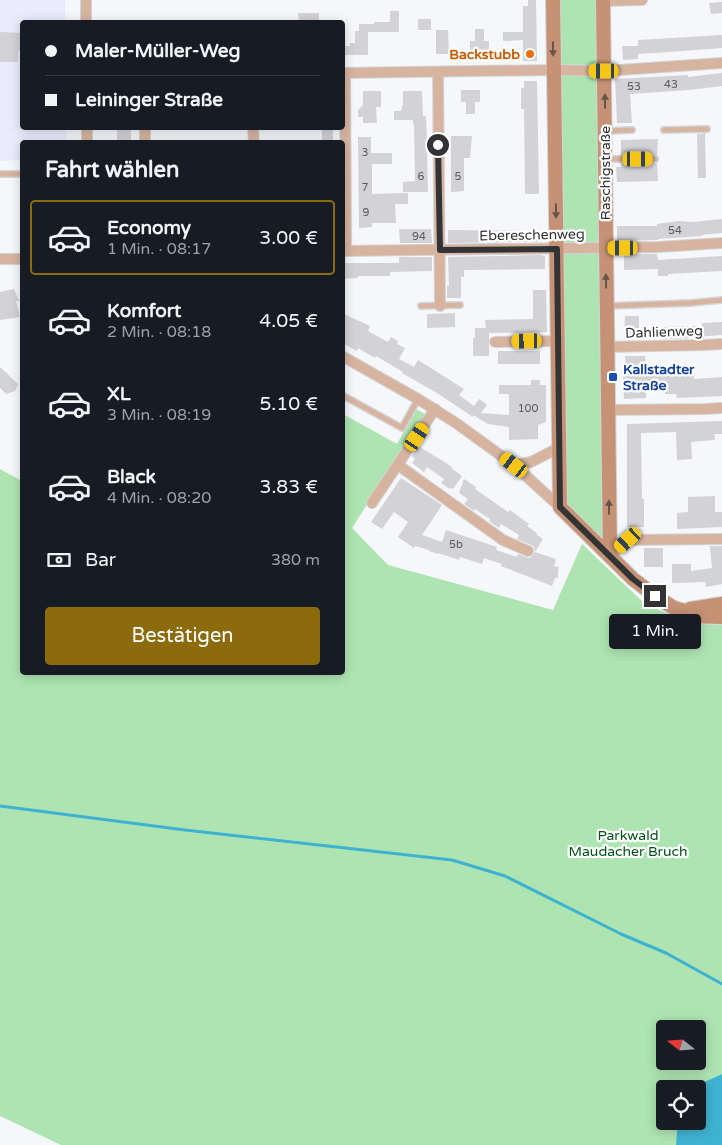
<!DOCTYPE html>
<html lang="de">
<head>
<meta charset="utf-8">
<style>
	:root { --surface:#171b24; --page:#242831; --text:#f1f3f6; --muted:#9ea1a6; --line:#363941; --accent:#8b6b0c }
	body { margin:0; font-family:"Varela Round",sans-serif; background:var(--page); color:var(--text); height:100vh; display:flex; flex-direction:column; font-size:19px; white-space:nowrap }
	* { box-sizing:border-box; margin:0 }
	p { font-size:16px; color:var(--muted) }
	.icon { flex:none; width:28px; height:28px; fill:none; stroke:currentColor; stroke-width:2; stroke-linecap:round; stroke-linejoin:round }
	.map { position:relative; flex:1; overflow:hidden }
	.sheet { position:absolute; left:20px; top:140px; width:325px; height:535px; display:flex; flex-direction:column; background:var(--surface); border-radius:5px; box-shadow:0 2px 12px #0003 }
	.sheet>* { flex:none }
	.banner { position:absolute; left:20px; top:20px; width:325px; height:110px; border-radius:5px; box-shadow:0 2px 12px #0003; display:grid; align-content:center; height:110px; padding:0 25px; background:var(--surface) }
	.needle { width:32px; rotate:287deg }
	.buttons { position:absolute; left:656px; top:1020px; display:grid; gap:10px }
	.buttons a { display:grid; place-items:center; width:50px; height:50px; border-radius:5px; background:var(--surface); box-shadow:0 2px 12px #0003; font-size:25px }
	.end { position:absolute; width:22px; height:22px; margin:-11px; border:6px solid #323334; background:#fff; box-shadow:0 0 0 2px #fff }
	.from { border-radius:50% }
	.bubble { position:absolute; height:35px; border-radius:5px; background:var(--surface); box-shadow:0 2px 12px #0003; font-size:16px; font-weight:600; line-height:35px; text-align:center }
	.car { position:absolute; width:15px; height:30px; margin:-15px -8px; border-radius:6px; box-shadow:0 0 4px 1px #0007; background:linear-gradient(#f5c518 24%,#345 0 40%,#f5c518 0 76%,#345 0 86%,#f5c518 0) }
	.banner b { display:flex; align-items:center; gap:18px; height:48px; font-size:19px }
	.banner b+b { border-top:1px solid var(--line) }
	.banner i { width:12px; height:12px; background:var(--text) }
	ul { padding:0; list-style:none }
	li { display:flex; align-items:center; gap:15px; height:75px; margin:0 10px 8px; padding:0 15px; border:2px solid transparent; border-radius:5px }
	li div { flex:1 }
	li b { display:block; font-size:19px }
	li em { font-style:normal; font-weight:600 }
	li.selected { border-color:var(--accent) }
	li>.icon { width:45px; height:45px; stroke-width:1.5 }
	h2 { padding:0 25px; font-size:22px; line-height:60px }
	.pay { display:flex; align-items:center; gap:12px; height:55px; padding:0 25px; font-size:19px }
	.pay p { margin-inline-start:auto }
	.primary-button { display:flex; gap:10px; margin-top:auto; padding:10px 25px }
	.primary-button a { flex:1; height:58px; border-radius:5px; background:var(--accent); color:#fff; font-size:20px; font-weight:600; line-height:58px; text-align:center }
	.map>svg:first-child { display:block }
</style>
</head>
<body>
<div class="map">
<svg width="722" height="1145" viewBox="0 0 722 1145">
	<rect width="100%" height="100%" fill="#f5f7fb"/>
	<!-- education -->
	<path fill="#ecebfc" d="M0,0H65V22H22V128H66V142H22V160L0,161Z"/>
	<!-- green -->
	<g fill="#aee4b2" fill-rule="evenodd">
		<path d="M553,0H603L610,556L560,507Z"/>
		<path d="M416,409L425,414L352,528L388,565L553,610L582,544L644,603L686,622L714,625L722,624V1074L702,1083L698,1089H665V1121H679L677,1128L676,1145H61L0,1116V469L22,481V672H342L343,414L397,444ZM665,1029H698V1061H665Z"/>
	</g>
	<!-- water -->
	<path fill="#3eb3d1" d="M722,1074V1145H676L677,1128L679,1121H698V1089L702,1083Z"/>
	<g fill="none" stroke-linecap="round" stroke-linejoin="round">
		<!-- stream -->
		<path stroke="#3eb3d1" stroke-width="3" d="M0,806L185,830L452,860L505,876L621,934L666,953L722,984"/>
	</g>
	<!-- building -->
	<g fill="#d2d2d7">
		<path d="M528,0H536L537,61H523V40L503,41V32H523V6H528Z"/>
		<path d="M722,2V13L711,14L709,3Z"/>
		<path d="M390,11H399V32H368V55H342V46H350V43H355V31H359V24H374V22H390Z"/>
		<path d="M298,13H319V22H299Z"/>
		<rect x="418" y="19" width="13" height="11"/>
		<path d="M475,29H484V41H489V53H470V41H475Z"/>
		<path d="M436,30H448L449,54H436Z"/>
		<path d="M0,32L22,33L21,51H18V62H0Z"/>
		<path d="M722,35V48L669,52L638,54V59L623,60L622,46H638V40Z"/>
		<path d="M722,73V86L689,90L630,94L632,123H617L615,79L688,75V77Z"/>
		<path d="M524,81H537L539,194H525L524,109H521V88H524Z"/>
		<path d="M461,90H480V102H475V114H466V102H461Z"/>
		<path d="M363,91H381V107H376L377,123H363V117H358V110L363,105Z"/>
		<path d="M403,91H422L423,116H426L427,141H430V152H427L428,192H403V182L415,181L414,124H413V120H394V111H401L403,103Z"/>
		<rect x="117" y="128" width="14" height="14"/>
		<rect x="322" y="128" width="11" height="14"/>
		<path d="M705,133L706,178H698L697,134Z"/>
		<path d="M451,136H472L470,158H464V191L451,192Z"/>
		<path d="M358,137H371V153H392V164H372V194L408,193V204H395L396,223H372V227L359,228Z"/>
		<path d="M658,139L657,155H621V140Z"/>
		<path d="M621,163H657L658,181L617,182L616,167H621Z"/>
		<path d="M722,219V233L701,235L702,236L658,239V240L617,241V226H657V224L678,221L693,222Z"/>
		<path d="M399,229H431L432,243H400Z"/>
		<path d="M448,230L539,231V242L448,243Z"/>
		<path d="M624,254H657L658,260L722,256V271L668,274V276H658V269L624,270Z"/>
		<path d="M540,255L545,256V269L464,270V277H461V298H447V286H449L448,257Z"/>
		<path d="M399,257H432V271L390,272V276H358V278L342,279V263H399Z"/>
		<path d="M14,289L19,301H16L20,317L0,320V292Z"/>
		<path d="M533,290H546L547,332L489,333V356H473V338H475V328H486L485,320L533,319Z"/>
		<path d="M342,313L370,326L368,331L388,342L391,337L398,341L397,344L405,348L399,359L414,367L418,360L464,389L459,395L474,406L479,399L484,402L487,405L481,413L509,415V394H499V385H531V380H540V385H546V422L538,425V439L509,440V427L488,424L473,415V417L437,393L402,373L403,372L376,356L375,358L358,348L357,351L342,343Z"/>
		<path d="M455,313V327L427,328V314Z"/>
		<path d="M625,316H639V335H624Z"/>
		<path d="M722,322V335L694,337V338L663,339L662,327L702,326V323Z"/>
		<rect x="498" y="351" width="42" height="13"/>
		<path d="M625,356H645L646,364H648L649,376L686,375L685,369H693L694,379L722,377V396L677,398L676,394H665V391L646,392V398L624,399L623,377L626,376Z"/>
		<path d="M0,367L18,384L15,391L6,394L0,388Z"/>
		<path d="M722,421V434H714L715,440L691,442L692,459L677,460L676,432L641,433L642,499H644V527H627V424Z"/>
		<path d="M418,446L443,461L452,467L451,468L462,476L453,489L451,488L450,489L441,483L444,479L427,467L424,472L412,463L415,459L412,456Z"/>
		<path d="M401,478L442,505L422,535L442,542L446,530L497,547L496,550L517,557L518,554L529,558L532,556L535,552L556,559L554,566L559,567L558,571V578H555L552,586L501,566L502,564L484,558L482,564L460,557L459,560L438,553V554L429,551V550L415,546L414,548L398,537L408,522L394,512L382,529L371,522Z"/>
		<path d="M464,479L476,487L475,489L488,498L508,512L510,510L529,524L527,526L537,533L536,534L543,539L535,552L534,547L531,545L517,539L519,535L501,524L499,528L489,521L490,519L475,509L474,511L464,504L468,499L459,493Z"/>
		<path d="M715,496V512H722V527L677,529V513L688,512V497Z"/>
		<path d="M710,546H722V584L706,587L705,582L672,583V564H691V571L712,568Z"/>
		<rect x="644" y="548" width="19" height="19"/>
	</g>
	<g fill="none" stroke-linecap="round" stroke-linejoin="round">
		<!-- lane casing -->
		<g stroke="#d2d4d7" stroke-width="8">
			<g id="lane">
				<path d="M664,130L707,129"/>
				<path d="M605,131L632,130"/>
				<path d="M607,159H655"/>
				<path d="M0,174H22"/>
				<path d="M421,306L460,305"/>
				<path d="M607,306L690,303L722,300"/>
				<path d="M342,395L402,428L418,399"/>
			</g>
		</g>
		<!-- street casing -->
		<g stroke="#d2d4d7" stroke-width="12">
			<g id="street">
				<path d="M603,1L642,0"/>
				<path d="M86,22V0"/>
				<path d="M438,72L440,306"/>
				<path d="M342,73L554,70L605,71L722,63"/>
				<path d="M345,73L346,251"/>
				<path d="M87,128V142"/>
				<path d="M145,128V142"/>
				<path d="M253,128L254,142"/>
				<path d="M342,251L658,247L722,243"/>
				<path d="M0,259H22"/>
				<path d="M495,342L558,341"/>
				<path d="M607,347L703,345L722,344"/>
				<path d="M342,356L418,399L456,423L514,465L560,507"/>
				<path d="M609,410L705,409L722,408"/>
				<path d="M398,465L503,540L528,551"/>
				<path d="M514,465L531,462L560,447"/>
				<path d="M372,503L435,409"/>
				<path d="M610,556L627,540L722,539"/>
			</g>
		</g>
		<!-- secondary casing -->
		<g stroke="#d2d4d7" stroke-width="16">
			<g id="secondary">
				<path d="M553,0L560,507L633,579L655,596L674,608L685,611L692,616L722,617"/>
				<path d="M603,0L610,556"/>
				<path d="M690,609L722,604"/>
			</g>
		</g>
		<!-- lane -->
		<use href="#lane" stroke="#d7b4a0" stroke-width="5"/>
		<!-- street -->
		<use href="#street" stroke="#d7b4a0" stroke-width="10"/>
		<!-- secondary -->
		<use href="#secondary" stroke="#c69275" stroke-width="14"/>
	</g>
	<!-- one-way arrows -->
	<defs><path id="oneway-solid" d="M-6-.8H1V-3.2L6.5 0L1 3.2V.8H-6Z" transform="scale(1.25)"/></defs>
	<g fill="#66544b">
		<use href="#oneway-solid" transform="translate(553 49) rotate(89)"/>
		<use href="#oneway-solid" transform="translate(605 101) rotate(-90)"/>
		<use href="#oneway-solid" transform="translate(556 211) rotate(89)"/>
		<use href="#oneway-solid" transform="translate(606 281) rotate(-91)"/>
		<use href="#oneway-solid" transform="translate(609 507) rotate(-90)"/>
	</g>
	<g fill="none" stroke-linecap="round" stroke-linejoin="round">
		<!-- route -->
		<path stroke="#323334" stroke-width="6" d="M438,145L440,250L557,249L560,507L633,579L655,596"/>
	</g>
	<!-- markers -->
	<circle fill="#e8710a" stroke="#fff" stroke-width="2" cx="530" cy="54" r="5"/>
	<rect fill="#1a4fb4" stroke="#fff" stroke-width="2" x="608" y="372" width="10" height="10" rx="2.5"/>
	<g text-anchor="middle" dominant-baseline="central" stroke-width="4.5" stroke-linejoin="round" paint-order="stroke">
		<!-- number labels -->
		<g font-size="11" fill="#5a5b5d">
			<text x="671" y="84">43</text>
			<text x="634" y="86">53</text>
			<text x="365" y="152">3</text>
			<text x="421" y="176">6</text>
			<text x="458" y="176">5</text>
			<text x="365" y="187">7</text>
			<text x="366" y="212">9</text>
			<text x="675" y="230">54</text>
			<text x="419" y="236">94</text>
			<text x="528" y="408">100</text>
			<text x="456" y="544">5b</text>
		</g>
		<!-- food labels -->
		<g font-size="14" font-weight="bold" fill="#c56008" stroke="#fff" text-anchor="end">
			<text x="520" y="54">Backstubb</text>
		</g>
		<!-- street labels -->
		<g font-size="14" fill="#323334" stroke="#fff">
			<text transform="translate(605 173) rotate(-90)">Raschigstraße</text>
			<text transform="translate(532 235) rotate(-1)">Ebereschenweg</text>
			<text transform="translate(664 332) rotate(-2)">Dahlienweg</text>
		</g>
		<!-- transit labels -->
		<g font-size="14" font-weight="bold" fill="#164399" stroke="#fff" text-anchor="start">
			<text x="623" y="369">Kallstadter<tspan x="623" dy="16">Straße</tspan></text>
		</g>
		<!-- park labels -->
		<g font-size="14" fill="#03521a" stroke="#fff">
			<text x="628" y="835">Parkwald<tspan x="628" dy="16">Maudacher Bruch</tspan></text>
		</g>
	</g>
</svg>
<div class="buttons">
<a><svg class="needle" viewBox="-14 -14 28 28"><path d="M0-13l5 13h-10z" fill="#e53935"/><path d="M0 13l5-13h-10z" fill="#9ea1a6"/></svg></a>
<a><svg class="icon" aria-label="locate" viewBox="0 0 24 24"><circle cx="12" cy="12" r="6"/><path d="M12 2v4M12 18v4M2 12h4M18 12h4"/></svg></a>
</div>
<i class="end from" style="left:438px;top:145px"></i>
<i class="end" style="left:655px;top:596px"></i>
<div class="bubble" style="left:609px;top:614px;width:92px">1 Min.</div>
<i class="car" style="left:604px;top:71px;rotate:270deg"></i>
<i class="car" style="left:638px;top:159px;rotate:90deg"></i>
<i class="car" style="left:623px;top:248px;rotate:270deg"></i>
<i class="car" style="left:527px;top:341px;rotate:269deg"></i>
<i class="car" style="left:417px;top:437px;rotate:34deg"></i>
<i class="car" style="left:514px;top:465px;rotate:308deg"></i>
<i class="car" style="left:628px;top:540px;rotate:228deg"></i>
<div class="banner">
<b><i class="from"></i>Maler-Müller-Weg</b>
<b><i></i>Leininger Straße</b>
</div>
<section class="sheet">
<h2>Fahrt wählen</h2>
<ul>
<li class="selected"><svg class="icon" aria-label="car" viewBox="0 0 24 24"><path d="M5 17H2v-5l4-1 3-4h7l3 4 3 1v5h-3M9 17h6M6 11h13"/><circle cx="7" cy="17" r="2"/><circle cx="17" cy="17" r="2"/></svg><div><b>Economy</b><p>1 Min. · 08:17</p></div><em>3.00 €</em></li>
<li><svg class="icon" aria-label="car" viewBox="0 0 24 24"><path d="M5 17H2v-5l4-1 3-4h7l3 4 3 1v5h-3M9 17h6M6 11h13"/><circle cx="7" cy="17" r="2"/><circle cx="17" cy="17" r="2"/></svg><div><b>Komfort</b><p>2 Min. · 08:18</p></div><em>4.05 €</em></li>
<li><svg class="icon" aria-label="car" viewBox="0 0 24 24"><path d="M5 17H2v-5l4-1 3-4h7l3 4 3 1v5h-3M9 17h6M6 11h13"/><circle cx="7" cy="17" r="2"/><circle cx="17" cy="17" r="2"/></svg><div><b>XL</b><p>3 Min. · 08:19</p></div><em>5.10 €</em></li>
<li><svg class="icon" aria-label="car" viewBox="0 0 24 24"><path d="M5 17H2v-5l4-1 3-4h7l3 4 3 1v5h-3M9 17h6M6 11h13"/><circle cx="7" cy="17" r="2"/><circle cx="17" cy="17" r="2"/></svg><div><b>Black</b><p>4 Min. · 08:20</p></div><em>3.83 €</em></li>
</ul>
<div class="pay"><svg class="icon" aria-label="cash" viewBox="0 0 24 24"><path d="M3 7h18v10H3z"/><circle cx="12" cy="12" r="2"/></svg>Bar<p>380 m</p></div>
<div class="primary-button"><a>Bestätigen</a></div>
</section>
</div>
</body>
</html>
